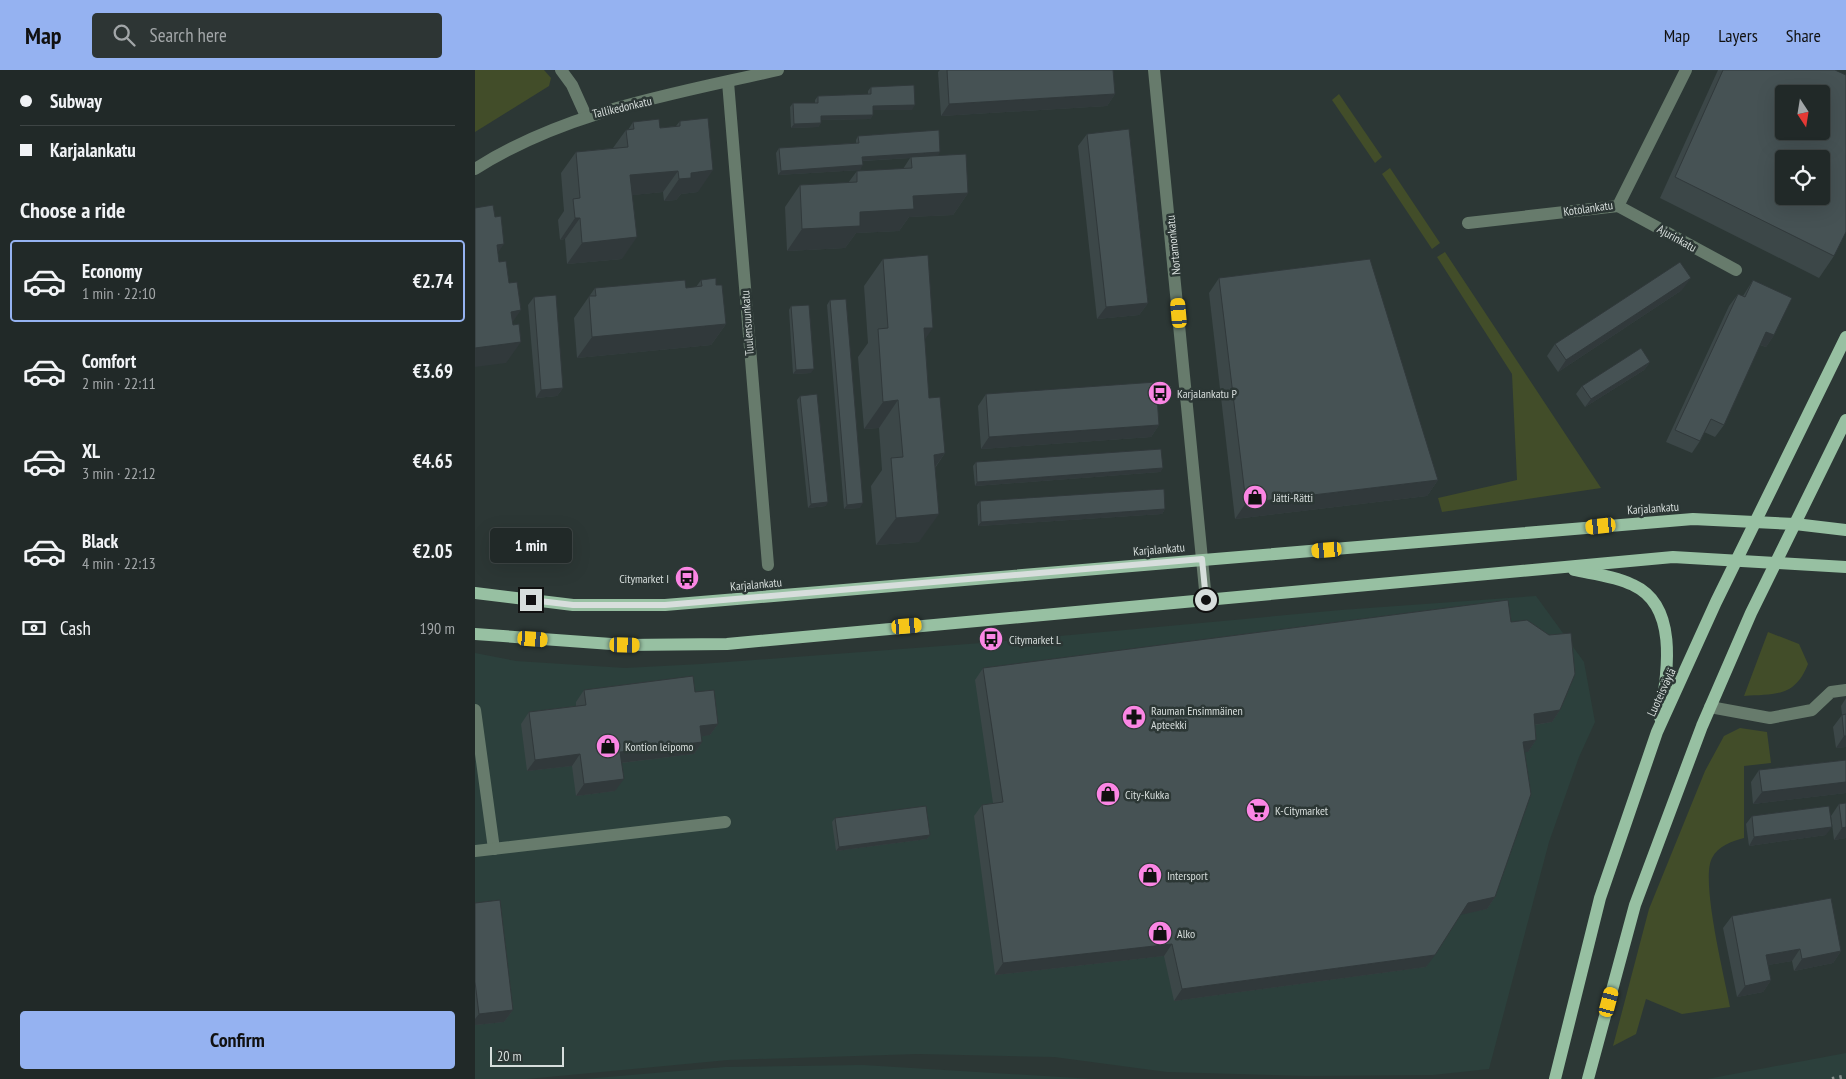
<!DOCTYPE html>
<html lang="en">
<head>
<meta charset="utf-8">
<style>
	:root { --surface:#212928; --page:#2d3534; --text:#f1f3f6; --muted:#a2a6a8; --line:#3e4545; --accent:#95b2f1 }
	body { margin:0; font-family:"PT Sans Narrow",sans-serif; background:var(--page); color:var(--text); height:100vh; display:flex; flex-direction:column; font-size:19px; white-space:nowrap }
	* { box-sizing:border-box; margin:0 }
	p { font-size:16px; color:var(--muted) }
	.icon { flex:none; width:28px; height:28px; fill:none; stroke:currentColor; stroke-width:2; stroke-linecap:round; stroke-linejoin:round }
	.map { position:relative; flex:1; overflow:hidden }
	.side { display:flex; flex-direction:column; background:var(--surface); width:475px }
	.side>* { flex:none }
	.banner { display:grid; align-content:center; height:110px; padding:0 20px; background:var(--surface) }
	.needle { width:32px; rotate:168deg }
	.buttons { position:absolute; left:1300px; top:15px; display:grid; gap:10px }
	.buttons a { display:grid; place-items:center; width:55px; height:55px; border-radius:5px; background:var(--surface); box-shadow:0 5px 20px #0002,0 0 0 1px var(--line); font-size:25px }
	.scale { position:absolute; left:15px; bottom:12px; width:74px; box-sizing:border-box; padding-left:5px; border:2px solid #d7dedc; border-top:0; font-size:14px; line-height:18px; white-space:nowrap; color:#d7dedc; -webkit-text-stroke:4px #2c3735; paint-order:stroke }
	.end { position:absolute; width:22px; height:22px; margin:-11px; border:6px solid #d7dedc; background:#111; box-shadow:0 0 0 2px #111 }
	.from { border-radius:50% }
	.bubble { position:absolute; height:35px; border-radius:5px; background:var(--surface); box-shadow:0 5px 20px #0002,0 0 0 1px var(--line); font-size:16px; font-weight:800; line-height:35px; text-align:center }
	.car { position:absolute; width:15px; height:30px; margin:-15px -8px; border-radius:6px; box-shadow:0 0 4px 1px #0007; background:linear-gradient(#f5c518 24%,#345 0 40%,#f5c518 0 76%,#345 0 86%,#f5c518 0) }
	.banner b { display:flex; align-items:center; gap:18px; height:48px; font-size:19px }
	.banner b+b { border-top:1px solid var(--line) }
	.banner i { width:12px; height:12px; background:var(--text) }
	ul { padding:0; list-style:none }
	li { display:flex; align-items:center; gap:15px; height:82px; margin:0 10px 8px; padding:0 10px; border:2px solid transparent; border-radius:5px }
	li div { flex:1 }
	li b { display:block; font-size:19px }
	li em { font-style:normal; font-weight:800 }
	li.current { border-color:var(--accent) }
	li>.icon { width:45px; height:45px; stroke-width:1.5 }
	h2 { padding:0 20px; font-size:22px; line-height:60px }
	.pay { display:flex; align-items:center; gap:12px; height:55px; padding:0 20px; font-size:19px }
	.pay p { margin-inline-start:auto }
	.primary-button { display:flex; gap:10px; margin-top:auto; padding:10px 20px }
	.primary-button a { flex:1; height:58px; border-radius:5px; background:var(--accent); color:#111; font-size:20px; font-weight:800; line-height:58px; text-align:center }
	header { display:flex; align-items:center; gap:30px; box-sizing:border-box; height:70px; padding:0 25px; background:var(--accent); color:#111 }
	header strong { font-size:24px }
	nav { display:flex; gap:28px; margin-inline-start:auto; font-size:18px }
	.search { width:350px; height:45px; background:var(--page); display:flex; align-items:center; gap:12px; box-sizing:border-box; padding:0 18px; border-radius:5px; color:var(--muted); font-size:19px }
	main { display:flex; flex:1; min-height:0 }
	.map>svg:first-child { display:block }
</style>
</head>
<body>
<header>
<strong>Map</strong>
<div class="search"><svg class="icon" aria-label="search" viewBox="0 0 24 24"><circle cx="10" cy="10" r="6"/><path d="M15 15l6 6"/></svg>Search here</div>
<nav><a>Map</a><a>Layers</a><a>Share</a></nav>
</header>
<main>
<section class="side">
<div class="banner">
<b><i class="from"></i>Subway</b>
<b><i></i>Karjalankatu</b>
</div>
<h2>Choose a ride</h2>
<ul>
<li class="current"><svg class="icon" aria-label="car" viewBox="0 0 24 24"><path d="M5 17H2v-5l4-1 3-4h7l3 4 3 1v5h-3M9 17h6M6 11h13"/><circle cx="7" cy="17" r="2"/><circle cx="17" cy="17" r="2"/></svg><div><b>Economy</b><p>1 min · 22:10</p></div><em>€2.74</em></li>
<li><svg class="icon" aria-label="car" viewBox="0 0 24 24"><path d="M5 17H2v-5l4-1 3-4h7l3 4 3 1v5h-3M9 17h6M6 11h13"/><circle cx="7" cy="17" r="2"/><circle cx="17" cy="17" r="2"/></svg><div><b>Comfort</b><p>2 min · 22:11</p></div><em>€3.69</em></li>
<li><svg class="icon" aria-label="car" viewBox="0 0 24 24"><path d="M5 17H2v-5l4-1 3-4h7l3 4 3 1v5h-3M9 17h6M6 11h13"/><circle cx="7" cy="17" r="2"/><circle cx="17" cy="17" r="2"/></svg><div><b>XL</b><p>3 min · 22:12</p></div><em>€4.65</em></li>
<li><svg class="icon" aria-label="car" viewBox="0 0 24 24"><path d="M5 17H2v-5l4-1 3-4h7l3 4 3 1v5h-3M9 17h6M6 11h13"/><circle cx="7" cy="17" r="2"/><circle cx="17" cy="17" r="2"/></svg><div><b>Black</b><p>4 min · 22:13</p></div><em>€2.05</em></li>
</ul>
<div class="pay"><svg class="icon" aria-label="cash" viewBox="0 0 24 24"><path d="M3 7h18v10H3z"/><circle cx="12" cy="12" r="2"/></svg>Cash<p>190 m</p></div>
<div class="primary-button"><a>Confirm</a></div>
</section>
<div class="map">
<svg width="1371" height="1009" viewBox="0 0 1371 1009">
	<rect width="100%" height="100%" fill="#2c3735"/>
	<!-- built -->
	<g fill="#2c403c">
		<path d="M1061,526L1109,592L1120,652L1104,687L1074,772L1014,999L958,1005L833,1006L692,1002L579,987L443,984L253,990L52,1009H0V583L41,591L150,598L226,594L520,572L866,540Z"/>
		<path d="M1371,983V1009H1232Z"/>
		<path d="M388,995L619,1009H109L250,997Z"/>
	</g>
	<!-- green -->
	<g fill="#424d29">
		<path d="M0,0H69L76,8L74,16L0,62Z"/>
		<path d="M864,24L907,87L900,93L857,30Z"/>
		<path d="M915,98L965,173L957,179L907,104Z"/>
		<path d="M970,182L1126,418L967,442L963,428L1042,410L1037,304L962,187Z"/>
		<path d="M1293,562L1324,574L1333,594C1320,627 1301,624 1269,626Z"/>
		<path d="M1265,658L1292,662L1296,693L1269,696V768C1257,771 1243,776 1237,788C1225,810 1250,909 1255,937L1207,944L1171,929L1161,964L1138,976L1174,839L1230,701L1249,666Z"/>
	</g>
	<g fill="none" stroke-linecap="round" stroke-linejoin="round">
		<!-- minor -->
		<g stroke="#677b6c" stroke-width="12">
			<path d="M86,0L97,15L111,46"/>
			<path d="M679,0L731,530"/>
			<path d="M253,12L293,495"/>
			<path d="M0,99C91,41 199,24 303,0"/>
			<path d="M1143,136L1261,200"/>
			<path d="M993,153L1143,136L1211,0"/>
			<path d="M1235,637L1295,648L1337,640L1356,622L1371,620"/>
			<path d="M0,640L19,779"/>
			<path d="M0,781L250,752"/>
		</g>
		<!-- major -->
		<g stroke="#97c0a2" stroke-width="12">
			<path d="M1099,500C1118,504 1140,506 1158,515C1206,537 1191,608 1185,648"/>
			<path d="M0,523L98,535H190L1218,449L1320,454L1371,460"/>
			<path d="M0,564L150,575L252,574L1198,487L1371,497"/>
			<path d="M1080,1009L1125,828L1182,662L1241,532L1371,267"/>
			<path d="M1113,1009L1160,835L1227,656L1276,543L1371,350"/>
		</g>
		<!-- rail -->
		<path stroke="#87908e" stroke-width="4" stroke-dasharray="2.5 5" stroke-linecap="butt" d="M1357,1009L1371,1006"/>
	</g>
	<!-- wall -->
	<g fill="#3c4748">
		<path d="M465,0H638L640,24L632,36L466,46L463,2Z"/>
		<path d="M1243,0H1360L1359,186L1344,208L1185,128Z"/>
		<path d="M396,17L437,40H398V45L395,49L346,50V53L343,57L316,58L315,37L318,33H340V30L343,26L393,24V21Z"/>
		<path d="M205,51L223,122L206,124L201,130L189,131L188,122L157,125L147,189L92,194L90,169L85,170L83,150L89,141L86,103L101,82L138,78L151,60H153L158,52L185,58L201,56Z"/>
		<path d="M612,64L673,233L664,245L622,249L603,76Z"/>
		<path d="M383,66L463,85L493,123L478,145L434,147L424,161L381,163L370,178L312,181L310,137L325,115L373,113L382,101L428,99L435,88L388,91L385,100L303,105L301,83L304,78L381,73V70Z"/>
		<path d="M408,189L449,270L454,328L470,383L460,398L444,472L401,475L396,416L407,400L404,358L389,359L383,287L393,273L389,216Z"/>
		<path d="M744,208L963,410L952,426L760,449L734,223Z"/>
		<path d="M226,210L241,215L251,254L236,275L102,288L99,248L120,218H211L221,217Z"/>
		<path d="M1278,210L1299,265L1291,277L1285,275L1249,355L1240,367L1229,362L1225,371L1217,383L1191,372L1254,236L1263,224L1268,226Z"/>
		<path d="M1207,220L1083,302L1072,286L1080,274Z"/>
		<path d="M59,227L88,318L82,326L61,328L53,235Z"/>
		<path d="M355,230L385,438L369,439L352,235Z"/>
		<path d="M316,236L336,303L318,304L314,240Z"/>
		<path d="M1175,292L1169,300L1110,337L1101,324L1107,316Z"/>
		<path d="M511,324L684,355L676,367L506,379L503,336Z"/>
		<path d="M325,326L351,436L333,438L322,330Z"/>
		<path d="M501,392L688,398L685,402L500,416L498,396Z"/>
		<path d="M505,431L690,439L687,444L503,456L502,435Z"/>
		<path d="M508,598L1085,640L1077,652L1060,655L1061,670L1053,682H1050L1020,827L1012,839L986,844L951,897L699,931L689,886L520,905L499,746L507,735L518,733L500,610Z"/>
		<path d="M109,620L220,622L243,654L235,665L226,666L227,672L219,684L147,693L140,721L101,726L97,696L52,701L46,654L54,642L101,636V632Z"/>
		<path d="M1371,628V677L1361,678L1358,657L1367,645L1366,636Z"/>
		<path d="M1371,690V723L1278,734L1276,712L1284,700Z"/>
		<path d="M1371,733V768L1359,770L1356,746L1364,734Z"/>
		<path d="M1277,746L1351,765L1274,776L1271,754Z"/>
		<path d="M360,748L455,765L452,769L361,781L357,752Z"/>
		<path d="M0,833L38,940L29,952L0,955Z"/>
		<path d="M1257,846L1366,881L1358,893L1319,901L1317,891L1293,895L1296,910L1288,922L1262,927L1248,858Z"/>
	</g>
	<!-- shaded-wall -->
	<g fill="#31393b">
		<path d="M640,24L632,36L466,46L474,34Z"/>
		<path d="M440,35L437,40H395L398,36Z"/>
		<path d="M398,45L395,49L343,50L346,46Z"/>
		<path d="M346,53L343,57L316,58L319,54Z"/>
		<path d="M465,82L463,86L436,87L435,88L384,91L387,87Z"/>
		<path d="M388,95L385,100L303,105L306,101Z"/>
		<path d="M238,100L223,122L206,124L201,130L189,131L204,109L216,103Z"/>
		<path d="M203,101L188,122L140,127L155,105Z"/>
		<path d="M493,123L478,145L434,147L424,161L381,163L370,178L312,181L327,159L438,126Z"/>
		<path d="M100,148H105L90,169L85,170Z"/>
		<path d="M162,167L147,189L92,194L107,173Z"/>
		<path d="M29,174L14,196L22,175Z"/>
		<path d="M1216,208L1207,220L1083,302L1091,290Z"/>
		<path d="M673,233L664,245L622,249L631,237Z"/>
		<path d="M46,240L31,262L36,242Z"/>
		<path d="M251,254L236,275L102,288L117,267Z"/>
		<path d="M449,258H458L439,285Z"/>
		<path d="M1291,262L1299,265L1291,277L1283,274Z"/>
		<path d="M46,272L31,293L0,297V278Z"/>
		<path d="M1175,292L1169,300L1110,337L1116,329Z"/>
		<path d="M339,299L336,303L318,304L321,300Z"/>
		<path d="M88,318L82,326L61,328L66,320Z"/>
		<path d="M423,330L404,358L389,359L408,332Z"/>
		<path d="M684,355L676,367L506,379L514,367Z"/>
		<path d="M470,383L450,411L459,385Z"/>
		<path d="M688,398L685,402L500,416L502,412Z"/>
		<path d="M963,410L952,426L760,449L771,433Z"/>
		<path d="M353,432L351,436L333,438L336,434Z"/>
		<path d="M388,433L385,438L369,439L372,435Z"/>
		<path d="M690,439L687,444L503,456L506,452Z"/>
		<path d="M464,444L444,472L401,475L421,448Z"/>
		<path d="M1085,640L1077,652L1051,656L1059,644Z"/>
		<path d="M243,654L235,665L217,668L225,656Z"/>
		<path d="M1369,666H1371V677L1361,678Z"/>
		<path d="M1061,670L1053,682L1040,683L1048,672Z"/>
		<path d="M227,672L219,684L137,694L145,682Z"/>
		<path d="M105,684L97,696L52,701L60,690Z"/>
		<path d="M149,709L140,721L101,726L109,714Z"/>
		<path d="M1371,712V723L1278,734L1287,722Z"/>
		<path d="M1357,757L1351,765L1274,776L1279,767Z"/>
		<path d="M1371,757V768L1359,770L1367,758Z"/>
		<path d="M455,765L452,769L361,781L364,777Z"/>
		<path d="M1020,827L1012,839L985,845L993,833Z"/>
		<path d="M697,874L689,886L520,905L528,893Z"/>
		<path d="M1325,879L1317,891L1283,897L1291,885Z"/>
		<path d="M1366,881L1358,893L1319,901L1327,889Z"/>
		<path d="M960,885L951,897L699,931L707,919Z"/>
		<path d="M1296,910L1288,922L1262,927L1270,916Z"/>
		<path d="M38,940L29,952L0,955V949L4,944Z"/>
	</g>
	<!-- building -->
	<g fill="#465254" stroke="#31393b" fill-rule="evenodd">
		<path d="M472,0H638L640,24L474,34Z"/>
		<path d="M1248,0H1360L1371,5V162L1359,186L1200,107ZM1309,24H1346V61H1309ZM1309,89H1346V126H1309Z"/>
		<path d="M439,15L440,35L398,36V45L346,46V53L319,54L318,33H343V26L396,24V17Z"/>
		<path d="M233,48L238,100L216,103V108L204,109L203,101L155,105L162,167L107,173L105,148H100L98,129L105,128L101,82L153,77L151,60L159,59L158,52L184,49L185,58L205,56V51Z"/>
		<path d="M654,59L673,233L631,237L612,64Z"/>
		<path d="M464,60L465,82L387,87L388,95L306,101L304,78L384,73L383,66Z"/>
		<path d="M491,84L493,123L438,126L439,139L385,142V156L327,159L325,115L382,112V101L437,98L436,87Z"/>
		<path d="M18,135L20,147L26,146L29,174L22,175L24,192L31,191L34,213L42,212L46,240L36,242L38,255L44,254L46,272L0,278V138Z"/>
		<path d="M453,185L458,258H449L454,328L465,327L470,383L459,385L464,444L421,448L416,388L428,387L423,330L408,332L403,259L413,258L408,189Z"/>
		<path d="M895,189L963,410L771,433L744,208Z"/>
		<path d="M1205,192L1216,208L1091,290L1080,274Z"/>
		<path d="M241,208V215H247L251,254L117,267L114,226H121L120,218L210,210L211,218L227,216L226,210Z"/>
		<path d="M1278,210L1317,228L1299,265L1291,262L1249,355L1236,349L1225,371L1200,360L1263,224L1270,227Z"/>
		<path d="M81,225L88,318L66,320L59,227Z"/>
		<path d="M371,229L388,433L372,435L355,230Z"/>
		<path d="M334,235L339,299L321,300L316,236Z"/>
		<path d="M1166,278L1175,292L1116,329L1107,316Z"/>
		<path d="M681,312L684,355L514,367L511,324Z"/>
		<path d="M342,324L353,432L336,434L325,326Z"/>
		<path d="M686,379L688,398L502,412L501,392Z"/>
		<path d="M689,419L690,439L506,452L505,431Z"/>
		<path d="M1033,530L1036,552L1052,550L1074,565L1096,563L1100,604L1085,640L1059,644L1061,670L1048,672L1056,724L1020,827L993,833L960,885L707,919L697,874L528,893L507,735L528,732L508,598Z"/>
		<path d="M218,606L220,622L239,620L243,654L225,656L227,672L145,682L149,709L109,714L105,684L60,690L54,642L111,635L109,620Z"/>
		<path d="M1371,644V666H1369L1367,645Z"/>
		<path d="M1371,690V712L1287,722L1284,700Z"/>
		<path d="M1371,733V757L1367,758L1364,734Z"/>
		<path d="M451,736L455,765L364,777L360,748Z"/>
		<path d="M1354,736L1357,757L1279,767L1277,746Z"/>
		<path d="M1356,828L1366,881L1327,889L1325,879L1291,885L1296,910L1270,916L1257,846Z"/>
		<path d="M25,830L38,940L4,944L0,912V833Z"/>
	</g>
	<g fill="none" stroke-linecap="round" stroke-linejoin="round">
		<!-- route -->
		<path stroke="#d7dedc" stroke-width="6" d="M56,530L98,535H190L727,489L731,530"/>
	</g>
	<!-- icons -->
	<defs>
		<g id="bus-disc" transform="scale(1.25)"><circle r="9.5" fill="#fb86e4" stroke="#2c3735"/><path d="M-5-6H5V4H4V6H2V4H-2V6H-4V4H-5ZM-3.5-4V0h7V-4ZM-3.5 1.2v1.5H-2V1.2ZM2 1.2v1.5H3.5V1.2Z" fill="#111"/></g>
		<g id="shop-disc" transform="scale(1.25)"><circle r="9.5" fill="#fb86e4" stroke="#2c3735"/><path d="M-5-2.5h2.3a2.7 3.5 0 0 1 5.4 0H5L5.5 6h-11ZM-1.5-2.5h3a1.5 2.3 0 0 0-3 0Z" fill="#111"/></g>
		<g id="pharmacy-disc" transform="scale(1.25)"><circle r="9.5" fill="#fb86e4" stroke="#2c3735"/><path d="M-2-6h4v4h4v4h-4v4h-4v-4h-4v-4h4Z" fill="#111"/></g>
		<g id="supermarket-disc" transform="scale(1.25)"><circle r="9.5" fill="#fb86e4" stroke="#2c3735"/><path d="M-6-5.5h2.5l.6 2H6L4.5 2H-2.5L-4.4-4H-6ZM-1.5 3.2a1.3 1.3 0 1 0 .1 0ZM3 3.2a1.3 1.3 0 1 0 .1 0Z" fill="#111"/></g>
	</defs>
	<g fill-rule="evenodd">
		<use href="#bus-disc" x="685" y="323"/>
		<use href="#shop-disc" x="780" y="427"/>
		<use href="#bus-disc" x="212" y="508"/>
		<use href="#bus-disc" x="516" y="569"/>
		<use href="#pharmacy-disc" x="659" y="647"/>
		<use href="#shop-disc" x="133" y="676"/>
		<use href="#shop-disc" x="633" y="724"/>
		<use href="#supermarket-disc" x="783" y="740"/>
		<use href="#shop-disc" x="675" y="805"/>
		<use href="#shop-disc" x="685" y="863"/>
	</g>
	<g text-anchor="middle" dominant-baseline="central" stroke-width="5" stroke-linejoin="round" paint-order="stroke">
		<!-- street labels -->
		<g font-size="12" fill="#d7dedc" stroke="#2c3735">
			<text transform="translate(147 37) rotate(-13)">Tallikedonkatu</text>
			<text transform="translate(1113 138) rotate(-8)">Kotolankatu</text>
			<text transform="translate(1202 168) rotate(29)">Ajurinkatu</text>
			<text transform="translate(698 175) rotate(-96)">Nortamonkatu</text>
			<text transform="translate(272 253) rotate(-94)">Tuulensuunkatu</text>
			<text transform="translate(1178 438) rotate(-4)">Karjalankatu</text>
			<text transform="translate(684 479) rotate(-5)">Karjalankatu</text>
			<text transform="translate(281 514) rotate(-5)">Karjalankatu</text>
			<text transform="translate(1186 622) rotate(-65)">Luoteisväylä</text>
		</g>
		<!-- poi labels -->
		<g font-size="12" fill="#d7dedc" stroke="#2c3735" text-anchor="start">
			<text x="702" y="323">Karjalankatu P</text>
			<text x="798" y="427">Jätti-Rätti</text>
			<text x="194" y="508" text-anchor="end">Citymarket I</text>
			<text x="534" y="569">Citymarket L</text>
			<text x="676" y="640">Rauman Ensimmäinen<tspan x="676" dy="14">Apteekki</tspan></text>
			<text x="150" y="676">Kontion leipomo</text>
			<text x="650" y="724">City-Kukka</text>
			<text x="800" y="740">K-Citymarket</text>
			<text x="692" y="805">Intersport</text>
			<text x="702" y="863">Alko</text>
		</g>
	</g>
</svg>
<div class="buttons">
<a><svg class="needle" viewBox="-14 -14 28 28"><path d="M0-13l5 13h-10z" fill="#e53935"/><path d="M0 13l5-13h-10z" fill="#a2a6a8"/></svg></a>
<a><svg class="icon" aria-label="locate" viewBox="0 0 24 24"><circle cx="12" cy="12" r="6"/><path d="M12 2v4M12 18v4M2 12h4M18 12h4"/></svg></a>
</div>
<div class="scale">20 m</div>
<i class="end from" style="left:731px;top:530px"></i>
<i class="end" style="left:56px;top:530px"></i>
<div class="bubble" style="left:15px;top:458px;width:82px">1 min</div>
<i class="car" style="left:704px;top:243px;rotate:355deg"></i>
<i class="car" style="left:1126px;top:456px;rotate:264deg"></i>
<i class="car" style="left:852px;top:480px;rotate:265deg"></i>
<i class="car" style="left:432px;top:556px;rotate:85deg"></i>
<i class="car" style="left:58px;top:569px;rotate:94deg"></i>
<i class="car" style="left:150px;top:575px;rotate:91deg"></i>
<i class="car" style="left:1134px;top:932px;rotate:15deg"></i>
</div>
</main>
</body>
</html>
